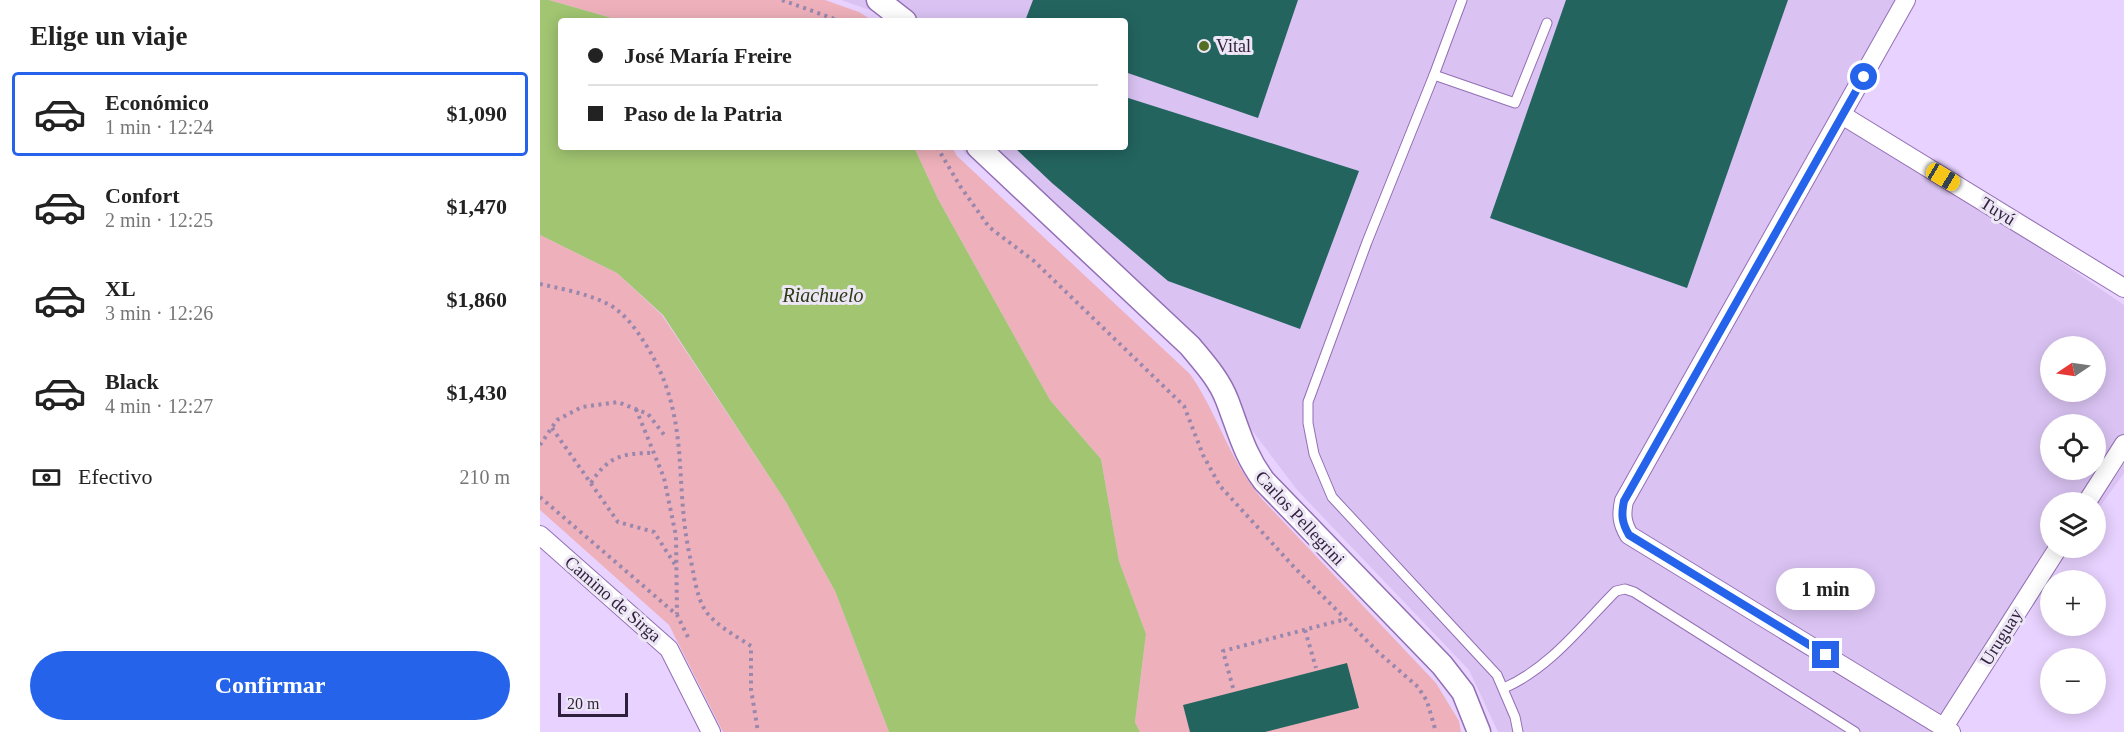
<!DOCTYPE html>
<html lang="es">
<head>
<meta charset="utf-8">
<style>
	:root { --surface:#fff; --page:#f2f2f2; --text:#222; --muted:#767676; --line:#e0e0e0; --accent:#2563eb }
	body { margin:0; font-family:"Times New Roman",serif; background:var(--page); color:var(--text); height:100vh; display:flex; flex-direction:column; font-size:22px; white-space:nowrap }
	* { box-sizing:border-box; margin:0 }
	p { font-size:20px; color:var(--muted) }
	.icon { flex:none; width:33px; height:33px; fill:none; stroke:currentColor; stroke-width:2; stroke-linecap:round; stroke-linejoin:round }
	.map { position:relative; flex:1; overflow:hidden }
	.drawer { display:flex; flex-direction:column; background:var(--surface); width:540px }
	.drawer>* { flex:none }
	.top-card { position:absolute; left:18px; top:18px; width:570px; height:132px; border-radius:6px; box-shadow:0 3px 15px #0003; display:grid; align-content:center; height:132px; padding:0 30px; background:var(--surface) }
	.needle { width:39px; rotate:257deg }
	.buttons { position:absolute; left:1500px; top:336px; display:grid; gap:12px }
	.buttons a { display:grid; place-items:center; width:66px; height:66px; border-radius:50%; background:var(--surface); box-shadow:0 3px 15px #0003; font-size:30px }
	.scale { position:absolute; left:18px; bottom:15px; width:70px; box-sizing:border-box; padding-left:6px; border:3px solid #2e1f3c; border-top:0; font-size:16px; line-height:21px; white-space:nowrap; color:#2e1f3c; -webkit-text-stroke:4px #ede6f5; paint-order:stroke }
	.end { position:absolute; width:27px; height:27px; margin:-14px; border:8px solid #2563eb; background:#fff; box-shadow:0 0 0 3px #fff }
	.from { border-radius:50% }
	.bubble { position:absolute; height:42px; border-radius:21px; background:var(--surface); box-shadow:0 3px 15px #0003; font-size:20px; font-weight:600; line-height:42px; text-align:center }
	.car { position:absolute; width:18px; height:36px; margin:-18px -9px; border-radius:8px; box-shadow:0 0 4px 2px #0007; background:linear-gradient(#f5c518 24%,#345 0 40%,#f5c518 0 76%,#345 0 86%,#f5c518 0) }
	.top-card b { display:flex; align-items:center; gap:21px; height:57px; font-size:22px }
	.top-card b+b { border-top:2px solid var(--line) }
	.top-card i { width:15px; height:15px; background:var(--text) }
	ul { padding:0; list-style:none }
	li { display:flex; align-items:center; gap:18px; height:84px; margin:0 12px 9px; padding:0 18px; border:3px solid transparent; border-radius:6px }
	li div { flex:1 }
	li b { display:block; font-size:22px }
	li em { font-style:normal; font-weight:600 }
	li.selected { border-color:var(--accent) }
	li>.icon { width:54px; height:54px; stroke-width:1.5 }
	h2 { padding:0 30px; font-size:27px; line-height:72px }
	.pay { display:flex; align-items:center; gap:15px; height:66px; padding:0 30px; font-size:22px }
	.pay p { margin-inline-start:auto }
	.button { display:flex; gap:12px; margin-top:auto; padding:12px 30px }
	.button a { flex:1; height:69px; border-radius:36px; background:var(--accent); color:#fff; font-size:24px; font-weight:600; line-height:69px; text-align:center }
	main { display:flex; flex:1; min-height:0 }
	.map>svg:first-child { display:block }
</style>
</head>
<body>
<main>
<section class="drawer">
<h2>Elige un viaje</h2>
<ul>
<li class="selected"><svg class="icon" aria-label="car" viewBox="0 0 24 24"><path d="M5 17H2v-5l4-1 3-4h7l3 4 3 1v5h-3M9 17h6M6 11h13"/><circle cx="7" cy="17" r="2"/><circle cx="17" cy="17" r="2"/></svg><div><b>Económico</b><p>1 min · 12:24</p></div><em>$1,090</em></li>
<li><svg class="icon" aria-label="car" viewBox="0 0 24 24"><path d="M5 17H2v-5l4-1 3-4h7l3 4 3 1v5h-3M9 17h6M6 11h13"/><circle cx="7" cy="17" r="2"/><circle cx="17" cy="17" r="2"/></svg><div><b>Confort</b><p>2 min · 12:25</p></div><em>$1,470</em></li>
<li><svg class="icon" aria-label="car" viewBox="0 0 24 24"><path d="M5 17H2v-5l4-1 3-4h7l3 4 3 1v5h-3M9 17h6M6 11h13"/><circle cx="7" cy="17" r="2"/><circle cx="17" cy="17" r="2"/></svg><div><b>XL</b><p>3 min · 12:26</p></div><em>$1,860</em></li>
<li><svg class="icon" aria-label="car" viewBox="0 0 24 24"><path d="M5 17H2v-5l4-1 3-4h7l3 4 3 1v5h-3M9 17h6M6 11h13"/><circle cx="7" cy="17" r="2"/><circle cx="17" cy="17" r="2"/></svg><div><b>Black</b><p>4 min · 12:27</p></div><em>$1,430</em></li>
</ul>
<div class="pay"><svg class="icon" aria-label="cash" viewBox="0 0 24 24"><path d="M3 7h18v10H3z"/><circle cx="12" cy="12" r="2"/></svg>Efectivo<p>210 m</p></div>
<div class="button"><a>Confirmar</a></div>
</section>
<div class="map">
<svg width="1584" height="732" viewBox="0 0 1584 732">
	<rect width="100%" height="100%" fill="#e8d2ff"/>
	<!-- built -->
	<path fill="#dac3f3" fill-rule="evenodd" d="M301,0H1363L1304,114L1584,305V473L1556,512V502H1510V548H1529L1394,732H958L929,670L758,491L616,304L425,153L421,147H585V21H344L335,12ZM1510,346H1556V392H1510ZM1510,424H1556V470H1510Z"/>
	<!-- green -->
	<g fill="#eeb1bb">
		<path d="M9,0H285L319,12L333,21H82Z"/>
		<path d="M374,147H412L417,156L650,374C679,416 688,458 722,499L896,683L919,721L921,732H600L595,722L606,634L579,561L561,459L510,400L398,199Z"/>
		<path d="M0,235L77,273L122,315L246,502L295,591L349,732H183L129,625L0,510Z"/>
	</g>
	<!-- water -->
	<path fill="#a1c571" d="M0,0H9L82,21H21V147H374L398,199L510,400L561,459L579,561L606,634L595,722L600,732H349L295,591L246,502L123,315L77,273L0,235Z"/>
	<!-- building -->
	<g fill="#23645f">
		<path d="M493,0H758L718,118L585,72V21H485Z"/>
		<path d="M1026,0H1248L1147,288L950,218Z"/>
		<path d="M585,97L819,171L760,329L628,281L512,183L474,147H585Z"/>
		<path d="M807,663L819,708L725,732H650L643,705Z"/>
	</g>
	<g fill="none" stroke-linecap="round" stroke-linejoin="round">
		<!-- service casing -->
		<g stroke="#936fb4" stroke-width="11">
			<g id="service">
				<path d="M922,0L894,75L975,103L1007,23"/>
				<path d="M894,75L827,242L768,402V423L774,454L792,497L957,675L975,717L978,732"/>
				<path d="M964,688C1010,668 1041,626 1076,591L1085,589L1094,592L1315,732"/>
			</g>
		</g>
		<!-- minor casing -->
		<g stroke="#936fb4" stroke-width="20">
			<g id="minor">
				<path d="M1366,0L1084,501C1081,515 1082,523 1089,535L1411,732"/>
				<path d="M1302,115L1584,288"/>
				<path d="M1547,502L1584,444"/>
				<path d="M0,535L129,649L171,732"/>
				<path d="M1404,727L1518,548"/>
			</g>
		</g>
		<!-- tertiary casing -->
		<g stroke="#936fb4" stroke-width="25">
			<g id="tertiary">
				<path d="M338,0L365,21"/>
				<path d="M438,147L650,346C664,363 679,379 687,400C699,431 704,454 724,481L902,665L923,692L939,732"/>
			</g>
		</g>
		<!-- path -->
		<g stroke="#9a87ad" stroke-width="4" stroke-dasharray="3 4.5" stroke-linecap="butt">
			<path d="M242,0L300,21"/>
			<path d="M397,147L420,186L449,227L494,261L644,406L663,455L680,486L753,566L838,652L878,687L887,701L896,732"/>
			<path d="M0,284C23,289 49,294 70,305C86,315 96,329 106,345C152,418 133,480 150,557C154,573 156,596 165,610C175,625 196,636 211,646V689L218,732"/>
			<path d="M96,409L124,478L136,536L137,614"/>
			<path d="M12,428L78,522L114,532L136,566"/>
			<path d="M0,445L17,420L42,407L78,402L108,414L125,436"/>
			<path d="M51,483C68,456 83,453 114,453"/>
			<path d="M0,497L137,615L148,637"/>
			<path d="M765,630L776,668"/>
			<path d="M693,688L683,651L806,619"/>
		</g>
		<!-- service -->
		<use href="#service" stroke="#fff" stroke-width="9"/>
		<!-- minor -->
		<use href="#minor" stroke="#fff" stroke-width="18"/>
		<!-- tertiary -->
		<use href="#tertiary" stroke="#fff" stroke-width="22"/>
	</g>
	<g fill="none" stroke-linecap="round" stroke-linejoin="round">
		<!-- route -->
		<path stroke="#2563eb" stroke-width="8" d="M1286,655L1089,535C1082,523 1081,515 1084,501L1324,77"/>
	</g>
	<!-- markers -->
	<circle fill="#526f23" stroke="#ede6f5" stroke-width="2" cx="664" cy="46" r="6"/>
	<g text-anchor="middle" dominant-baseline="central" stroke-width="6" stroke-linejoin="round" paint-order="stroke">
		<!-- poi labels -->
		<g font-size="18" fill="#2e1f3c" stroke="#ede6f5" text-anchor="start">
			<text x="676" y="46">Vital</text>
		</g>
		<!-- street labels -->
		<g font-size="18" fill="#2e1f3c" stroke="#ede6f5">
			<text transform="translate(1458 211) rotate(32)">Tuyú</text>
			<text transform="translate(760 518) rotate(47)">Carlos Pellegrini</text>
			<text transform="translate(73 599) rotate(41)">Camino de Sirga</text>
			<text transform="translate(1461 637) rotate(-58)">Uruguay</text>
		</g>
		<!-- water labels -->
		<g font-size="20" font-style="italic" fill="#2c3a17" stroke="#ede6f5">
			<text x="283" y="295">Riachuelo</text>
		</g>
	</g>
</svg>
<div class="buttons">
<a><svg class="needle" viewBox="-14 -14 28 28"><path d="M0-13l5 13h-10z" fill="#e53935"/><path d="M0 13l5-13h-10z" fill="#767676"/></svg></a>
<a><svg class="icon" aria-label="locate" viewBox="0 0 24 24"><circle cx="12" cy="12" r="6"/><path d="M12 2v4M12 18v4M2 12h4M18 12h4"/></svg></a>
<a><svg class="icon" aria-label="layers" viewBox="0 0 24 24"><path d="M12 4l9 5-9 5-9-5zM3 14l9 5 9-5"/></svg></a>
<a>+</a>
<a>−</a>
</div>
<div class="scale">20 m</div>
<i class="end from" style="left:1324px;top:77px"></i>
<i class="end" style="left:1286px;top:655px"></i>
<div class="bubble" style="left:1236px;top:568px;width:99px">1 min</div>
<i class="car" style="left:1403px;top:177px;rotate:121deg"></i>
<div class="top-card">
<b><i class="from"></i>José María Freire</b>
<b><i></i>Paso de la Patria</b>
</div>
</div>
</main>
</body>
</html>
